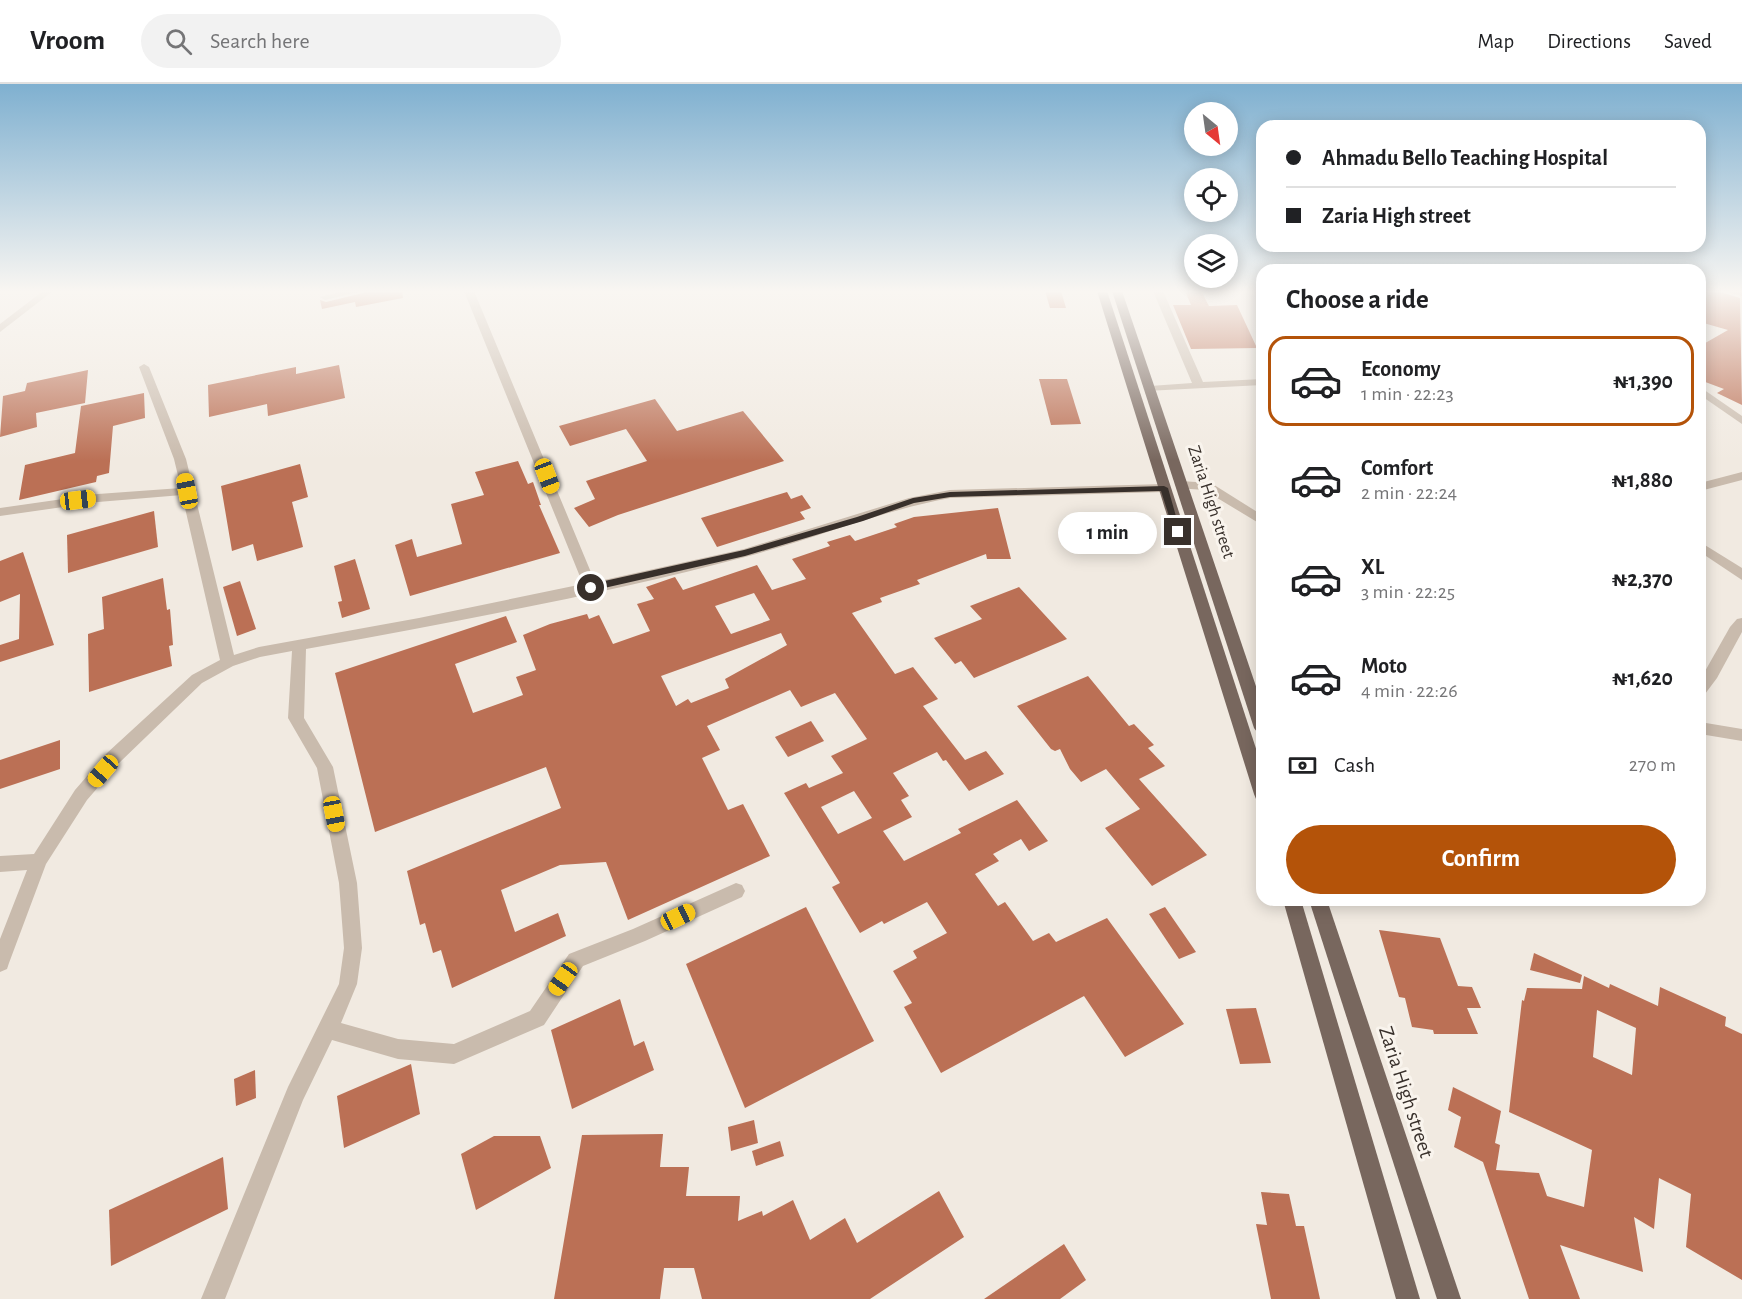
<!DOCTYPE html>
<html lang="en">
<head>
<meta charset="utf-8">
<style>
	:root { --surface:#fff; --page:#f2f2f2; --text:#202124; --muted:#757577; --line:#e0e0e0; --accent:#b45309 }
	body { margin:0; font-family:"Alegreya Sans",sans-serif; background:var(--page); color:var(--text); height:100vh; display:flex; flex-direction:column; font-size:22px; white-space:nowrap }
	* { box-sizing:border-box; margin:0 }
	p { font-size:20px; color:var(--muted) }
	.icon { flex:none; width:33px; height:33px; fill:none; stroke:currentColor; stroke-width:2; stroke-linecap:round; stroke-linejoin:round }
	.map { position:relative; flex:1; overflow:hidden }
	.side { position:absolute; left:1256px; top:180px; width:450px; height:642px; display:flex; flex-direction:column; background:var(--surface); border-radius:18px; box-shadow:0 3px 15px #0003 }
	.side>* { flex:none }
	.hud { position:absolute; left:1256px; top:36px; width:450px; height:132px; border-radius:18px; box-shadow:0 3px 15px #0003; display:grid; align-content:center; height:132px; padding:0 30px; background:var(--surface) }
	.needle { width:39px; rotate:151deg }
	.buttons { position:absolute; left:1184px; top:18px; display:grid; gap:12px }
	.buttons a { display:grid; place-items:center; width:54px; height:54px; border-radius:50%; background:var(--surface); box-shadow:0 3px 15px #0003; font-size:30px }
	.end { position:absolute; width:27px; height:27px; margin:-14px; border:8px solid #38302b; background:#fff; box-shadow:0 0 0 3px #fff }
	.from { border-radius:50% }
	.bubble { position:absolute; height:42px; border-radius:21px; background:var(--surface); box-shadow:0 3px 15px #0003; font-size:20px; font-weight:700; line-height:42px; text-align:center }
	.car { position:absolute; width:18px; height:36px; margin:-18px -9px; border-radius:8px; box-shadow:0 0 4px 2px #0007; background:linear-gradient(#f5c518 24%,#345 0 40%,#f5c518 0 76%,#345 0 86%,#f5c518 0) }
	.hud b { display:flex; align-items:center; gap:21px; height:57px; font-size:22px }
	.hud b+b { border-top:2px solid var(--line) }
	.hud i { width:15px; height:15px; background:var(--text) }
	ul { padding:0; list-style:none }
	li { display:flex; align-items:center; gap:18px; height:90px; margin:0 12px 9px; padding:0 18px; border:3px solid transparent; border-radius:18px }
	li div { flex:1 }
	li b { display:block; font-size:22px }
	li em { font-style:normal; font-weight:700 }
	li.on { border-color:var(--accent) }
	li>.icon { width:54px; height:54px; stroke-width:1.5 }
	h2 { padding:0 30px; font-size:27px; line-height:72px }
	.pay { display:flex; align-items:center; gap:15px; height:66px; padding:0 30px; font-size:22px }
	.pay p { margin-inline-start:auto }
	.primary-button { display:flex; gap:12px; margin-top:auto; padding:12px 30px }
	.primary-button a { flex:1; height:69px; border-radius:36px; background:var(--accent); color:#fff; font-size:24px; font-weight:700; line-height:69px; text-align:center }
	header { display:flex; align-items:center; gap:36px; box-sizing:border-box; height:84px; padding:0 30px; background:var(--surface); border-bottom:2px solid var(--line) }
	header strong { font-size:28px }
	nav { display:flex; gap:33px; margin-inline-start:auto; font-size:21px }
	.search { width:420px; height:54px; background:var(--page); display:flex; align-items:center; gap:15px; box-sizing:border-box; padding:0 21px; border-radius:33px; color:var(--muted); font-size:22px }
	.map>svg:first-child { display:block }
</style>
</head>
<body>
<header>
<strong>Vroom</strong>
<div class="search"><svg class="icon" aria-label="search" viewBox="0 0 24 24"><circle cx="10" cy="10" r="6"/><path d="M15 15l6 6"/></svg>Search here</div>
<nav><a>Map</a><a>Directions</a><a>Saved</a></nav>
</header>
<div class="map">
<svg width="1742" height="1215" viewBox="0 0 1742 1215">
	<rect width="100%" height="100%" fill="#f1eae1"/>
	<!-- building -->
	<g fill="#bb7055" fill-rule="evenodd">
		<path d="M364,207H402L403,214L356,223L355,218L322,225L320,216L326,218L363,209Z"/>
		<path d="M1045,207H1061L1066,224H1050Z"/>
		<path d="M1185,207H1201L1209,222L1237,221L1257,264L1191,265L1173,221H1191Z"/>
		<path d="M1707,207H1717L1740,214L1742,321L1717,309L1724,305L1700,296V262L1728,246L1700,238L1705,222Z"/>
		<path d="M339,281L345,314L268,332L267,320L209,333L208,301L296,283V290Z"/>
		<path d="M88,286L85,319L36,329L37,343L0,353L3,312L25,307L27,299Z"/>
		<path d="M1039,295H1067L1081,340L1051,341Z"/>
		<path d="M144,309L145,334L113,342L109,389L97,392L96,398L19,416L25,381L75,369L81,322Z"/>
		<path d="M655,315L677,347L743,327L784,377L618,431L589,443L574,424L595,415L586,397L647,377L626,345L570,362L559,342Z"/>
		<path d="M518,377L528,400L533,398L541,421H539L560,469L410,512L395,461L412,455L417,473L462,460L451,420L484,411L475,388Z"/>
		<path d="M300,380L308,413L292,418L303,463L257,477L253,460L232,467L221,402Z"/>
		<path d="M787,408L791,415L802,411L811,424L800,428L805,435L717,463L701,434Z"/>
		<path d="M998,424L1011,475H987L986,470L917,496L920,500L880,514L882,518L852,529L895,590L913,583L938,615L923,622L965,676L986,667L1004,690L969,707L946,676L943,677L937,668L893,689L909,712L901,716L912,733L883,747L904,777L961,749L958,745L1017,716L1048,757L1029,767L1021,755L993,770L999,777L975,790L998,822L1005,818L1033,857L1049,849L1056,858L1107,834L1184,940L1125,973L1084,912L941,989L904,923L912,919L893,887L917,874L913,867L947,849L927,818L884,840L882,837L860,849L832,803L840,799L784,709L806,699L809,704L843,689L831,672L867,655L835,609L801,623L790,606L707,642L720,666L702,674L728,726L743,720L770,772L628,836L606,778L560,781L501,806L515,848L558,829L566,852L452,904L441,866L433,869L425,839L420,841L407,787L561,724L546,683L375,748L335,589L506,532L517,558L455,580L473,629L523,611L516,593L536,586L523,551L550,540L587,530L589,535L599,531L613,560L650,547L637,520L654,515L646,503L672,494L675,493L683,506L757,481L772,506L806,495L792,475L830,462L827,458L850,451L855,457L897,443L894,440L914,433ZM754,509L770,536L731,550L715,522ZM781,549L787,561L725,595L729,604L691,619L688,615L676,622L661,592ZM854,707L872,734L838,750L821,723Z"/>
		<path d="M154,427L158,463L68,489L67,451Z"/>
		<path d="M23,468L54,561L0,578V561L19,555L20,510L0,518V477Z"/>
		<path d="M355,475L370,525L342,534L338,518L342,517L334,482Z"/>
		<path d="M163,494L167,526L170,525L173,561L169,562L172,582L89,608L88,550L104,545L102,513Z"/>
		<path d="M240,497L256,545L237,552L223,503Z"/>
		<path d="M1019,503L1067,555L974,594L961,577L955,580L934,554L982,535L970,522Z"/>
		<path d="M1088,592L1129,642L1134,640L1154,661L1148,664L1165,682L1139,695L1207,771L1152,802L1105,744L1140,725L1106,685L1081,698L1070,685L1060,665L1055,667L1051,665L1017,622Z"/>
		<path d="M811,637L824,657L788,673L775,653Z"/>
		<path d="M60,656V685L0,705V676Z"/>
		<path d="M806,823L874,957L745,1024L686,880Z"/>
		<path d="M1165,823L1196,868L1179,875L1149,830Z"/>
		<path d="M1379,846L1440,854L1458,902L1472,903L1481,924H1467L1478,950H1434L1433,946L1412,943L1405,914L1399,913Z"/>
		<path d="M1534,869L1582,891L1580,899L1530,886Z"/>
		<path d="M1584,892L1609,904L1610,900L1658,922L1660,903L1726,933L1725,942L1742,950V1196L1686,1163L1691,1110L1659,1094L1654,1145L1634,1133L1643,1188L1560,1161L1580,1215H1529L1483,1078L1454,1063L1461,1033L1448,1026L1453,1003L1501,1027L1495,1059L1500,1061L1496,1086L1539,1089L1547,1112L1584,1123L1592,1066L1509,1028L1522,916L1524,917L1527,904L1582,905ZM1597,926L1636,944L1632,991L1593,973Z"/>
		<path d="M620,915L634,962L644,957L654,986L572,1025L551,946Z"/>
		<path d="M1256,924L1271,979L1240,980L1226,925Z"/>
		<path d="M411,980L420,1030L344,1064L337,1012Z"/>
		<path d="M255,986L256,1014L236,1022L234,995Z"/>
		<path d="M754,1036L758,1059L731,1067L728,1043Z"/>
		<path d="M663,1050L660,1083H689L686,1112H740L738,1137L762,1127L763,1132L793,1116L810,1156L845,1134L857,1159L939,1107L964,1153L870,1215H702L694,1184H664L660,1215H554L582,1051Z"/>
		<path d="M494,1052H540L551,1084L476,1126L461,1070Z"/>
		<path d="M780,1057L784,1072L756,1082L752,1067Z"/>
		<path d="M223,1073L228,1125L111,1182L109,1126Z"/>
		<path d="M1261,1108L1289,1110L1296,1142H1304L1320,1215H1271L1256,1140L1267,1141Z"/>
		<path d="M1064,1160L1086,1196L1060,1215H984Z"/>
	</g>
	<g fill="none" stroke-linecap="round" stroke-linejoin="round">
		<!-- street -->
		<g fill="#c9bbad" fill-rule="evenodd">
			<path d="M43,207H53L0,248V240Z"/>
			<path d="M344,207H362L325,216L320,213Z"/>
			<path d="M464,207H474L595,498L744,465L909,414L950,406L1164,400L1170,404L1164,408L950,414C880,427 814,455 745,473C601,511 453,538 306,565L304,634L333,683L357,799L362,864L357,900L341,939L398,955L454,960L530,927L569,870L633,845L736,799L742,801L745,807L742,813L645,857L583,882L544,941L454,980L398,975L332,956L303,1016L225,1215H201L288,1003L339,900L344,864L339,799L317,684L288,634L292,567L260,573L233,582L202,599L119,679L87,716L46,780L9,879L7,885L0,888V855L27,786L0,788V772L34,770L75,706L107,669L192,591L220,576L182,411L98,418L0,432V424L98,410L181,404L174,375L139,283L144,280L149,283L186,375L234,571L259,563L419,534L583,500Z"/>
			<path d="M1153,207H1163L1203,298L1262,295V301L1146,307V303L1150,302L1192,299Z"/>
			<path d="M1728,207H1742V212L1730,209Z"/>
			<path d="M1700,303L1742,332V340L1700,311Z"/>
			<path d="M1742,388V396L1700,407V399Z"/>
			<path d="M1181,397L1211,399L1262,431V441L1204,406L1177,404L1175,401Z"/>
			<path d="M1700,458L1742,484V496L1700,468Z"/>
			<path d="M1742,534V548L1717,594L1705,610L1700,612V596L1730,543L1737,535Z"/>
			<path d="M1700,638L1742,645V657L1700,650Z"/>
		</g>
		<!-- primary -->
		<g fill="#78675e" fill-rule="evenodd">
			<path d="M1097,207H1107L1262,683V717L1256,715L1254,710Z"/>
			<path d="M1112,207H1122L1262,620V650L1257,648L1254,644Z"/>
			<path d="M1283,816H1301L1420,1215H1396Z"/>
			<path d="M1309,816H1327L1461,1215H1437Z"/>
		</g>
	</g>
	<!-- sky -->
	<linearGradient id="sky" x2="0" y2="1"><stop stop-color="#7fb0d0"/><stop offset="0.55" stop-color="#f9f6f2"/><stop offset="1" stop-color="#f9f6f2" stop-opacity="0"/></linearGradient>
	<rect width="1742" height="377" fill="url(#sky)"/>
	<!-- route -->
	<path fill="#38302b" d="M1164,402L1168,404L1181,450L1174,448L1161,407L950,413L914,419L863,437L745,472L591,507L587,504L591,500L744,466L857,433L913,414L950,408Z"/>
	<g text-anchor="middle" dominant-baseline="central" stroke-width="6" stroke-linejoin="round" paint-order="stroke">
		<!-- street labels -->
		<g font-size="18" fill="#38302b" stroke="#f9f4ed">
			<text transform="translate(1211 418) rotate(72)">Zaria High street</text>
		</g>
		<!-- near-street labels -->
		<g font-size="21" fill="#38302b" stroke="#f9f4ed">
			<text transform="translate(1406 1008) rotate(72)">Zaria High street</text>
		</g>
	</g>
</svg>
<div class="buttons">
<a><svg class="needle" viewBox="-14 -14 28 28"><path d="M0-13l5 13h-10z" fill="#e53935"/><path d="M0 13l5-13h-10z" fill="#757577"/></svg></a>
<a><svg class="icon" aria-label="locate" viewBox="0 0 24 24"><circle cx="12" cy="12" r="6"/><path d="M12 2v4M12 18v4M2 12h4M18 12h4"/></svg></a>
<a><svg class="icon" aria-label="layers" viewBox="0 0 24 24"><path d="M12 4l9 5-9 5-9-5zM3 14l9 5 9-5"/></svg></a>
</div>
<i class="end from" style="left:591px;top:504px"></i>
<i class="end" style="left:1178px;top:448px"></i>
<div class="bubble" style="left:1058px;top:428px;width:99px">1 min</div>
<i class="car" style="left:547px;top:392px;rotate:159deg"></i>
<i class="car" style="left:187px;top:407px;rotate:349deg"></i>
<i class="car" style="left:78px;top:416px;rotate:83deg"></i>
<i class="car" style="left:103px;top:687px;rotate:221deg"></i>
<i class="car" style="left:334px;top:730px;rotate:169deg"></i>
<i class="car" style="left:678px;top:833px;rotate:65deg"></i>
<i class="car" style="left:563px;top:895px;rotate:215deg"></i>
<div class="hud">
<b><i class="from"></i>Ahmadu Bello Teaching Hospital</b>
<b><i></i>Zaria High street</b>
</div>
<section class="side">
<h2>Choose a ride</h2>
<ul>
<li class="on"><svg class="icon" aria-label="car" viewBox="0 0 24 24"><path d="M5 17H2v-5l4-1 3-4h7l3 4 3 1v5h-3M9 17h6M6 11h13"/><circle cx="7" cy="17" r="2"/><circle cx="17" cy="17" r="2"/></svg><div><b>Economy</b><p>1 min · 22:23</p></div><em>₦1,390</em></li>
<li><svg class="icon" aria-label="car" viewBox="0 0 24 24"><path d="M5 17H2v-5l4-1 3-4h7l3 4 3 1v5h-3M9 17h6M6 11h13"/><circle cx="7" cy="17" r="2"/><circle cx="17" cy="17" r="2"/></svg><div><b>Comfort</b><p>2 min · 22:24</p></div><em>₦1,880</em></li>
<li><svg class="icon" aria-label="car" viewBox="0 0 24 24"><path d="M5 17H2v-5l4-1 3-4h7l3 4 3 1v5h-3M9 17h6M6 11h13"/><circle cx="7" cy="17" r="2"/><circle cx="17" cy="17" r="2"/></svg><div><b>XL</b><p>3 min · 22:25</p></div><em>₦2,370</em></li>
<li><svg class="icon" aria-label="car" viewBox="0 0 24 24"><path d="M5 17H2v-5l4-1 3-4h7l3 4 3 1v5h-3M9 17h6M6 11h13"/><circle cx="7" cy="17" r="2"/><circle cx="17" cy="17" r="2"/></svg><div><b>Moto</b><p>4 min · 22:26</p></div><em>₦1,620</em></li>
</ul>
<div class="pay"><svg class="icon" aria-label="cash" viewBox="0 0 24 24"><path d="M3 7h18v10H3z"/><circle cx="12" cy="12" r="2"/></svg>Cash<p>270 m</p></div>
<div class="primary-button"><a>Confirm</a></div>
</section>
</div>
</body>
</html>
